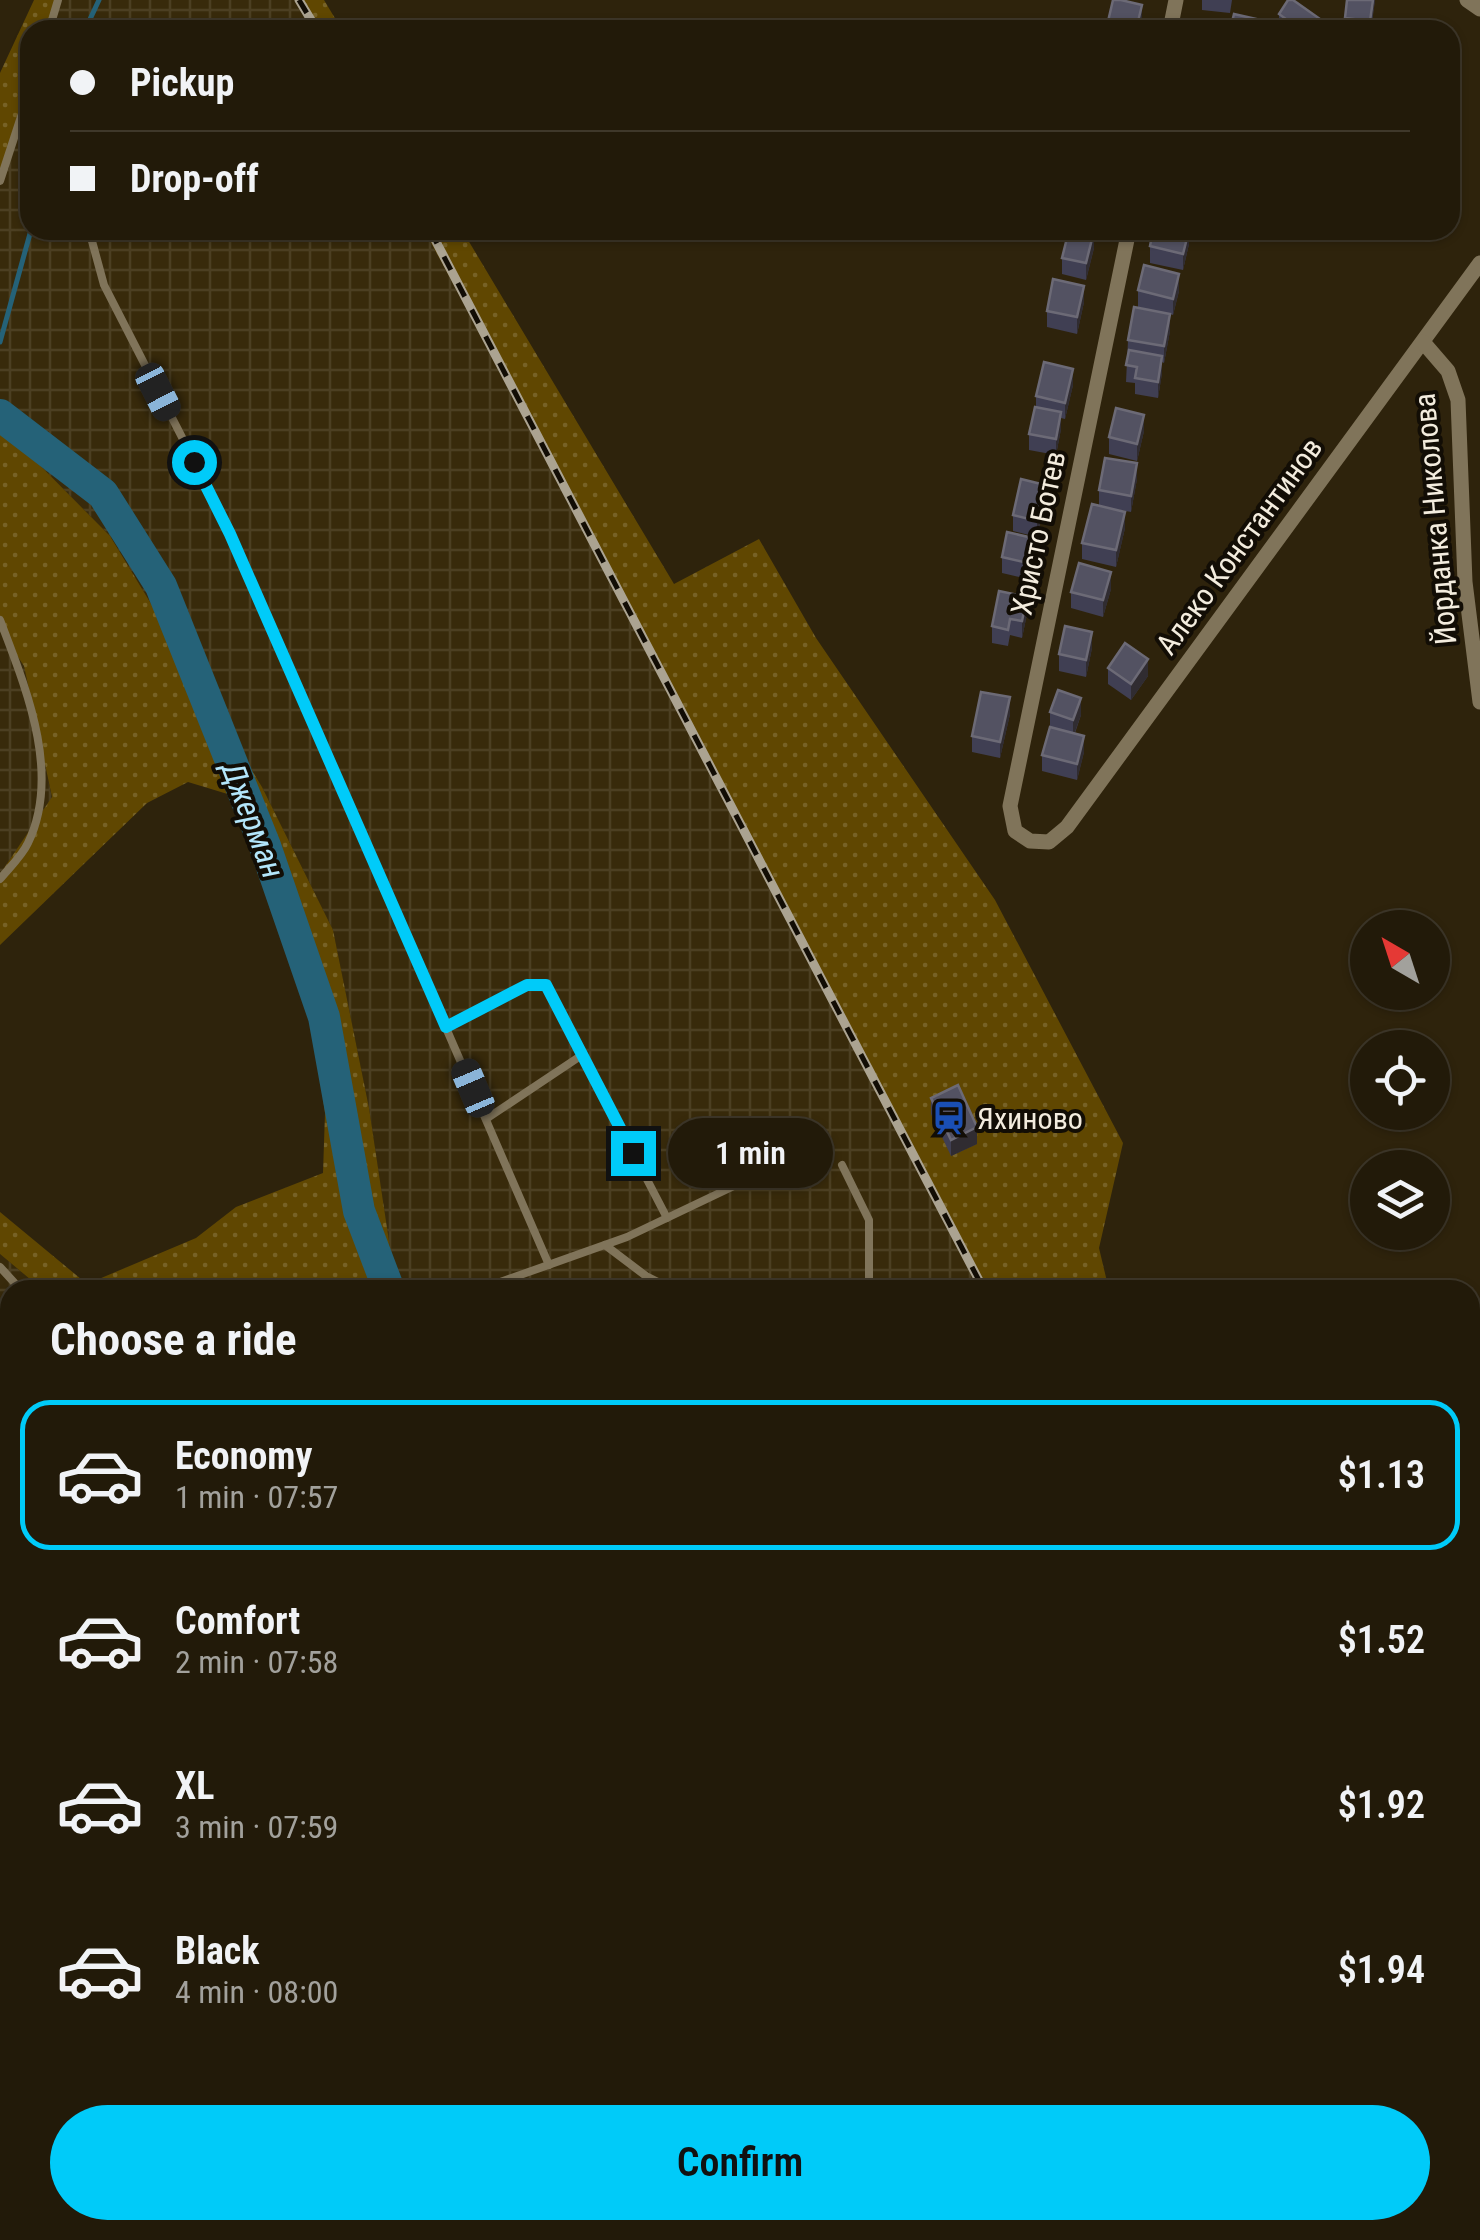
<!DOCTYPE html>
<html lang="en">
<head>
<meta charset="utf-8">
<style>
	:root { --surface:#221a09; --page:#2a2312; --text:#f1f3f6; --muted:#a2a19c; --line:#3f382a; --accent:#00cbf9 }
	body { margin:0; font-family:"Roboto Condensed",sans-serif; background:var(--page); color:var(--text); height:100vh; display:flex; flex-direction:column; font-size:38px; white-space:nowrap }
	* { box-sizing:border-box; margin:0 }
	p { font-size:32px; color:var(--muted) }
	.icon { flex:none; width:55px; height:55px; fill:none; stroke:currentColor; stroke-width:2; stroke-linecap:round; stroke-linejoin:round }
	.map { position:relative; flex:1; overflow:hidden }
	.side { position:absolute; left:0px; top:1280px; width:1480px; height:960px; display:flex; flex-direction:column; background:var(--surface); border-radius:30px 30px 0 0; box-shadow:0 2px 8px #0004,0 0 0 2px var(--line) }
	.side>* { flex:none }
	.top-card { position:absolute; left:20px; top:20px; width:1440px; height:220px; border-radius:30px; box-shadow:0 2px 8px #0004,0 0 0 2px var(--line); display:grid; align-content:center; height:220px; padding:0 50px; background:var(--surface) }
	.needle { width:65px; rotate:321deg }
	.tools { position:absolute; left:1350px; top:910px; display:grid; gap:20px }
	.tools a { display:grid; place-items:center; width:100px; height:100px; border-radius:50%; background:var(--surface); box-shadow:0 2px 8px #0004,0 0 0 2px var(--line); font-size:50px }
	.end { position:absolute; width:45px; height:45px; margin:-22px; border:12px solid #00cbf9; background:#111; box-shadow:0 0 0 5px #111 }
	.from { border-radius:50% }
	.bubble { position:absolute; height:70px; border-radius:35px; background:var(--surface); box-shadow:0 2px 8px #0004,0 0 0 2px var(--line); font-size:32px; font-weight:600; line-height:70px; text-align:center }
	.car { position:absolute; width:30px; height:60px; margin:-30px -15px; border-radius:12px; box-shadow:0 0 8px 2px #0007; background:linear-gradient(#222 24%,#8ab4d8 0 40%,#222 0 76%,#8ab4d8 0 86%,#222 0) }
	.top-card b { display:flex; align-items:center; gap:35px; height:95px; font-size:38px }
	.top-card b+b { border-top:2px solid var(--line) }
	.top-card i { width:25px; height:25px; background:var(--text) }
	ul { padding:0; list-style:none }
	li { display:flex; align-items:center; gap:30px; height:150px; margin:0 20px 15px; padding:0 30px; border:5px solid transparent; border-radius:30px }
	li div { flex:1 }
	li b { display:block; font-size:38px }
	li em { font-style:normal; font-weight:600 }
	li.current { border-color:var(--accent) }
	li>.icon { width:90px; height:90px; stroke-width:1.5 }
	h2 { padding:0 50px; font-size:45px; line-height:120px }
	.action { display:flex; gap:20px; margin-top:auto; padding:20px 50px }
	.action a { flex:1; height:115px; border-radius:60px; background:var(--accent); color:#111; font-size:40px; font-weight:600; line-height:115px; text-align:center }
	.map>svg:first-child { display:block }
</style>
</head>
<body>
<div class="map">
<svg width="1480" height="2240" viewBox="0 0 1480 2240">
	<defs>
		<pattern id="industrial-grid" width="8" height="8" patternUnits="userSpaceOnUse" patternTransform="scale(2.5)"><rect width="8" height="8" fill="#382a0b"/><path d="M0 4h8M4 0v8" fill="none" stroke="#4c3f22"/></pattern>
		<pattern id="grass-dots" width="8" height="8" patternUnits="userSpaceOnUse" patternTransform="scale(2.5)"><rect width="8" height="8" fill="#604701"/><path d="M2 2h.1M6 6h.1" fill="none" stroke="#776226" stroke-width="1.8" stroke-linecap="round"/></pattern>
	</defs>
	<rect width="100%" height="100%" fill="#2e230c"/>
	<!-- industrial -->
	<g fill="url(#industrial-grid)">
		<path d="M58,0H299L315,30H49Z"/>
		<path d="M30,89V230H424L573,504L984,1290H624L593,1280L395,1282L369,1108L333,930L262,787L110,536L0,425V181Z"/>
		<path d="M0,630L24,665L52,798L0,874Z"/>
		<path d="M0,1254L43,1290H10V1633L0,1632Z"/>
		<path d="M10,1859V2230H544L548,2240H20L0,2232V1872Z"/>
		<path d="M978,2230H1224L1227,2240H980Z"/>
	</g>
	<!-- grass -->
	<g fill="url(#grass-dots)">
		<path d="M34,0H58L49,30H30V89L0,181V73Z"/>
		<path d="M299,0H324L342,30H315Z"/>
		<path d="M424,230H462L674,584L759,539L816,638L995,900L1123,1143L1099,1248L1109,1290H984L573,504Z"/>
		<path d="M0,425L110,536L262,787L333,930L369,1108L395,1281L593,1280L624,1290H43L0,1254V1212L87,1284L196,1238L236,1207L323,1173L325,1113L311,1005L244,799L188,782L147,803L0,945V874L52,797L24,666L0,630Z"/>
		<path d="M789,2230H978L980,2240H789Z"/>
		<path d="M1362,2230H1453L1456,2240H1364Z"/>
	</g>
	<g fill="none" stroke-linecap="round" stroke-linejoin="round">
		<!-- stream -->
		<g stroke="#256278" stroke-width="5">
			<path d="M85,30L99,0"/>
			<path d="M0,342L31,230"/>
		</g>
		<!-- river -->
		<g stroke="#256278" stroke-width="32">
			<path d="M0,415L103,494L161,586L265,846L324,1017L359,1211L389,1290"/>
			<path d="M896,2230L900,2240"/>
		</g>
		<!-- lane -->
		<g stroke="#80745a" stroke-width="8">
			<path d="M49,30L58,0"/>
			<path d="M0,181L30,89"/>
			<path d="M89,230L104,285L231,533L549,1265"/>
			<path d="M0,620C25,686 62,773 28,843C22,856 9,868 0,879"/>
			<path d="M446,1027L527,985H546L667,1218"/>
			<path d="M486,1119L582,1055"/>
			<path d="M842,1165L869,1220V1290"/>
			<path d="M605,1245L646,1276L674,1290"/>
			<path d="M0,1267L21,1290"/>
			<path d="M478,1290L627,1237L757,1175"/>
			<path d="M0,1320L10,1330"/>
			<path d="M0,1549L10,1533"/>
			<path d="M0,2217L10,2205"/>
			<path d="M250,2240L261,2230"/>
		</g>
		<!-- street -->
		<g stroke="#80745a" stroke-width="15">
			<path d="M1467,0L1480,9"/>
			<path d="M1170,30L1176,0"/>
			<path d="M1129,230L1010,806L1015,831L1030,841L1049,842L1067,827L1480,263"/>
			<path d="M1423,342L1448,371L1458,400L1465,582L1480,702"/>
		</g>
		<!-- rail casing -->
		<g stroke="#aba391" stroke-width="9">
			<g id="rail">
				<path d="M299,0L317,30"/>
				<path d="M430,230L984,1290"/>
				<path d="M1392,2230L1394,2240"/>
			</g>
		</g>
		<!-- rail -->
		<use href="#rail" stroke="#120d05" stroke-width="5" stroke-dasharray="15" stroke-linecap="butt"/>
	</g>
	<!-- wall -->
	<g fill="#403f53">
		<path d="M1202,0H1232L1230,13L1202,10Z"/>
		<path d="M1347,0H1375L1371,30H1345Z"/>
		<path d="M1279,14L1320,30H1279Z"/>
		<path d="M1069,230H1094V248L1086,280L1062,274V258Z"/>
		<path d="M1189,244L1183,270L1150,263V246Z"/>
		<path d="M1138,290L1179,291L1173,315L1170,314V331L1164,363L1162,362V373L1158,398L1135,394V383L1126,382L1128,340L1165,313L1138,307Z"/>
		<path d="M1084,302L1077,334L1047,327V311Z"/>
		<path d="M1073,385L1065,419L1061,418V429L1056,455L1029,450V434L1036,407V396Z"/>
		<path d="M1144,431L1137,461L1109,454V437Z"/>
		<path d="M1137,479L1131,512L1115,509L1125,528L1116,567L1082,559V543L1099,506V490Z"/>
		<path d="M1045,501L1037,537L1013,531V515Z"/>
		<path d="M1037,556L1032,580L1002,573V557Z"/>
		<path d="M1111,589L1103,617L1071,608V592Z"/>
		<path d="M999,591L1027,614L1022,638L1010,635L1008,646L992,643V626Z"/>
		<path d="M1092,648L1086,677L1059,671V654Z"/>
		<path d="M1108,668L1148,676L1131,700L1108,684Z"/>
		<path d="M1050,712L1081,715L1075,733L1084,752L1077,780L1042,771V755L1050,727Z"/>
		<path d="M1010,714L1000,758L972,752V736Z"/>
		<path d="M931,1098L977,1144L951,1156L931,1114Z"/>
	</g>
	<!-- shaded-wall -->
	<g fill="#302c31">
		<path d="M1373,0H1375L1370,30V21Z"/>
		<path d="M1142,5V22L1140,30H1136Z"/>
		<path d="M1320,19V30H1313Z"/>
		<path d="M1189,230V244L1183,270V254Z"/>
		<path d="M1094,231V248L1086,280V263Z"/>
		<path d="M1179,274V291L1173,315V299Z"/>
		<path d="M1084,286V302L1077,334V317Z"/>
		<path d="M1170,314V331L1164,363V346Z"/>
		<path d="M1162,356V373L1158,398V382Z"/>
		<path d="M1073,369V385L1065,419V403Z"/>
		<path d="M1061,412V429L1056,455V439Z"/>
		<path d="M1144,415V431L1137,461V444Z"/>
		<path d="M1137,463V479L1131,512V496Z"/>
		<path d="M1045,485V501L1037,537V521Z"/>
		<path d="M1125,512V528L1116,567V550Z"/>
		<path d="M1037,539V556L1032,580V564Z"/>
		<path d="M1111,572V589L1103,617V600Z"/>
		<path d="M1027,597V614L1022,638V621Z"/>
		<path d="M1092,632V648L1086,677V660Z"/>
		<path d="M1148,659V676L1131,700V684Z"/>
		<path d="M1010,697V714L1000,758V742Z"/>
		<path d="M1081,698V715L1073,737V720Z"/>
		<path d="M1084,736V752L1077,780V764Z"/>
		<path d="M977,1127V1144L951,1156V1140Z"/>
	</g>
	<!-- building -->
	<g fill="#535262" stroke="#6c6a76" stroke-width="2.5">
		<path d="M1113,0H1121L1142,5L1136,30H1106Z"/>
		<path d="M1288,0H1293L1320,19L1313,30L1286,29L1290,22L1279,14Z"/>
		<path d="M1347,0H1373L1370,21L1345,18Z"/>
		<path d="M1234,14L1265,21L1263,30H1230Z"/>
		<path d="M1069,230L1094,231L1086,263L1062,258Z"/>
		<path d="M1153,230H1189L1183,254L1150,246Z"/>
		<path d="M1144,265L1179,274L1173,299L1138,290Z"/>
		<path d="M1053,279L1084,286L1077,317L1047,311Z"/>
		<path d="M1134,307L1170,314L1164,346L1128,340Z"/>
		<path d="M1129,350L1162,356L1158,382L1135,378L1137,367L1126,365Z"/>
		<path d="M1044,362L1073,369L1065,403L1036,396Z"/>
		<path d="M1035,407L1061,412L1056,439L1029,434Z"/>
		<path d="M1116,408L1144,415L1137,444L1109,437Z"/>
		<path d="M1105,458L1137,463L1131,496L1099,490Z"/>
		<path d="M1021,479L1045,485L1037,521L1013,515Z"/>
		<path d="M1092,504L1125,512L1116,550L1082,543Z"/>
		<path d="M1007,532L1037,539L1032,564L1002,557Z"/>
		<path d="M1079,563L1111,572L1103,600L1071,592Z"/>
		<path d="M999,591L1027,597L1022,621L1010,619L1008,630L992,626Z"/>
		<path d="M1065,626L1092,632L1086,660L1059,654Z"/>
		<path d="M1125,643L1148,659L1131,684L1108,668Z"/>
		<path d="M1058,690L1081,698L1073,720L1050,712Z"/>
		<path d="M981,692L1010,697L1000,742L972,736Z"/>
		<path d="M1050,727L1084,736L1077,764L1042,755Z"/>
		<path d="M958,1085L977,1127L951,1140L931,1098Z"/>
	</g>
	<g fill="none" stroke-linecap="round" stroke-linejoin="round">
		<!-- route -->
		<path stroke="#00cbf9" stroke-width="12" d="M194,462L230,534L446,1027L527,985H546L633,1153"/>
	</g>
	<!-- icons -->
	<defs>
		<g id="station-bare" transform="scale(2.7)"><path d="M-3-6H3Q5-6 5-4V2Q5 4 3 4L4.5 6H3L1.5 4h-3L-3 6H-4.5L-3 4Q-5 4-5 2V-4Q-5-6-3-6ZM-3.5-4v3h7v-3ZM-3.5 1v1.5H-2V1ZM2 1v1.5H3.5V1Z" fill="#1a4fb4" stroke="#120d05" stroke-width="2.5" paint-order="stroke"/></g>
	</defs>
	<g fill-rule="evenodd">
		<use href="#station-bare" x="949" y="1118"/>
	</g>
	<g text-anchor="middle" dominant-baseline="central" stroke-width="8" stroke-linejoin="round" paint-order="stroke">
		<!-- street labels -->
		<g font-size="30" fill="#f3ecde" stroke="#120d05">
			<text transform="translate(1435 519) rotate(-95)">Йорданка Николова</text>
			<text transform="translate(1038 533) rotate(-78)">Христо Ботев</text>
			<text transform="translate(1239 546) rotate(-54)">Алеко Константинов</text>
		</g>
		<!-- poi labels -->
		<g font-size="30" fill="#f3ecde" stroke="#120d05" text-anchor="start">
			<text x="977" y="1118">Яхиново</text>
		</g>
		<!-- water labels -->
		<g font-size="32" font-style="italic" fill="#b3e6fb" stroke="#120d05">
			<text transform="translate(253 820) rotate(69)">Джерман</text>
		</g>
	</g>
</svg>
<div class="tools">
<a><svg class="needle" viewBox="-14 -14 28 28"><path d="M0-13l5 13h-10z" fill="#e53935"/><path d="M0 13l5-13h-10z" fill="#a2a19c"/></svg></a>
<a><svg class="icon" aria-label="locate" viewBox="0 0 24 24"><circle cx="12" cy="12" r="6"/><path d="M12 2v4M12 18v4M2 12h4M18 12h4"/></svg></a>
<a><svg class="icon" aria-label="layers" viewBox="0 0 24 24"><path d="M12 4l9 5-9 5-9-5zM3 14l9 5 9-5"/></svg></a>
</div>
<i class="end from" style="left:194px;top:462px"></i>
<i class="end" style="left:633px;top:1153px"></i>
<div class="bubble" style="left:668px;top:1118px;width:165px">1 min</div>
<i class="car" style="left:158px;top:392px;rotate:153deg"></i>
<i class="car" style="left:473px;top:1088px;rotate:337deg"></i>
<div class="top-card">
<b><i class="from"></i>Pickup</b>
<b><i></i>Drop-off</b>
</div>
<section class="side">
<h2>Choose a ride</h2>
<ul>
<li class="current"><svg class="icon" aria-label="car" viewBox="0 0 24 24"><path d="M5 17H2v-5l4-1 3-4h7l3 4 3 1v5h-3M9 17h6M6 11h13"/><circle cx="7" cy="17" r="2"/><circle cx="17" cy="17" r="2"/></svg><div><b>Economy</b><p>1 min · 07:57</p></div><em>$1.13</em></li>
<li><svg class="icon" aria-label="car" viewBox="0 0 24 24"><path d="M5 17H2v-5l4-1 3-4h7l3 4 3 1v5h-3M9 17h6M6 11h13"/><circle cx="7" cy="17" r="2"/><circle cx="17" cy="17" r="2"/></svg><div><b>Comfort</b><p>2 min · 07:58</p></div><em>$1.52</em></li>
<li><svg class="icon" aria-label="car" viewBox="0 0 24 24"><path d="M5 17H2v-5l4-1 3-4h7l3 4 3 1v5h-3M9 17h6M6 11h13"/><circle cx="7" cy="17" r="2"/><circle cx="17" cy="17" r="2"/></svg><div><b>XL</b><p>3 min · 07:59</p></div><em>$1.92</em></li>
<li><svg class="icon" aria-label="car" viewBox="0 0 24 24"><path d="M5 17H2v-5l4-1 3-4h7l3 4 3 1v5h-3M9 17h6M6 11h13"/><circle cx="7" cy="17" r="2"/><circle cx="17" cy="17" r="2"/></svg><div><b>Black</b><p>4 min · 08:00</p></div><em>$1.94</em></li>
</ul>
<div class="action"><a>Confirm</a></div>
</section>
</div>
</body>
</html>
